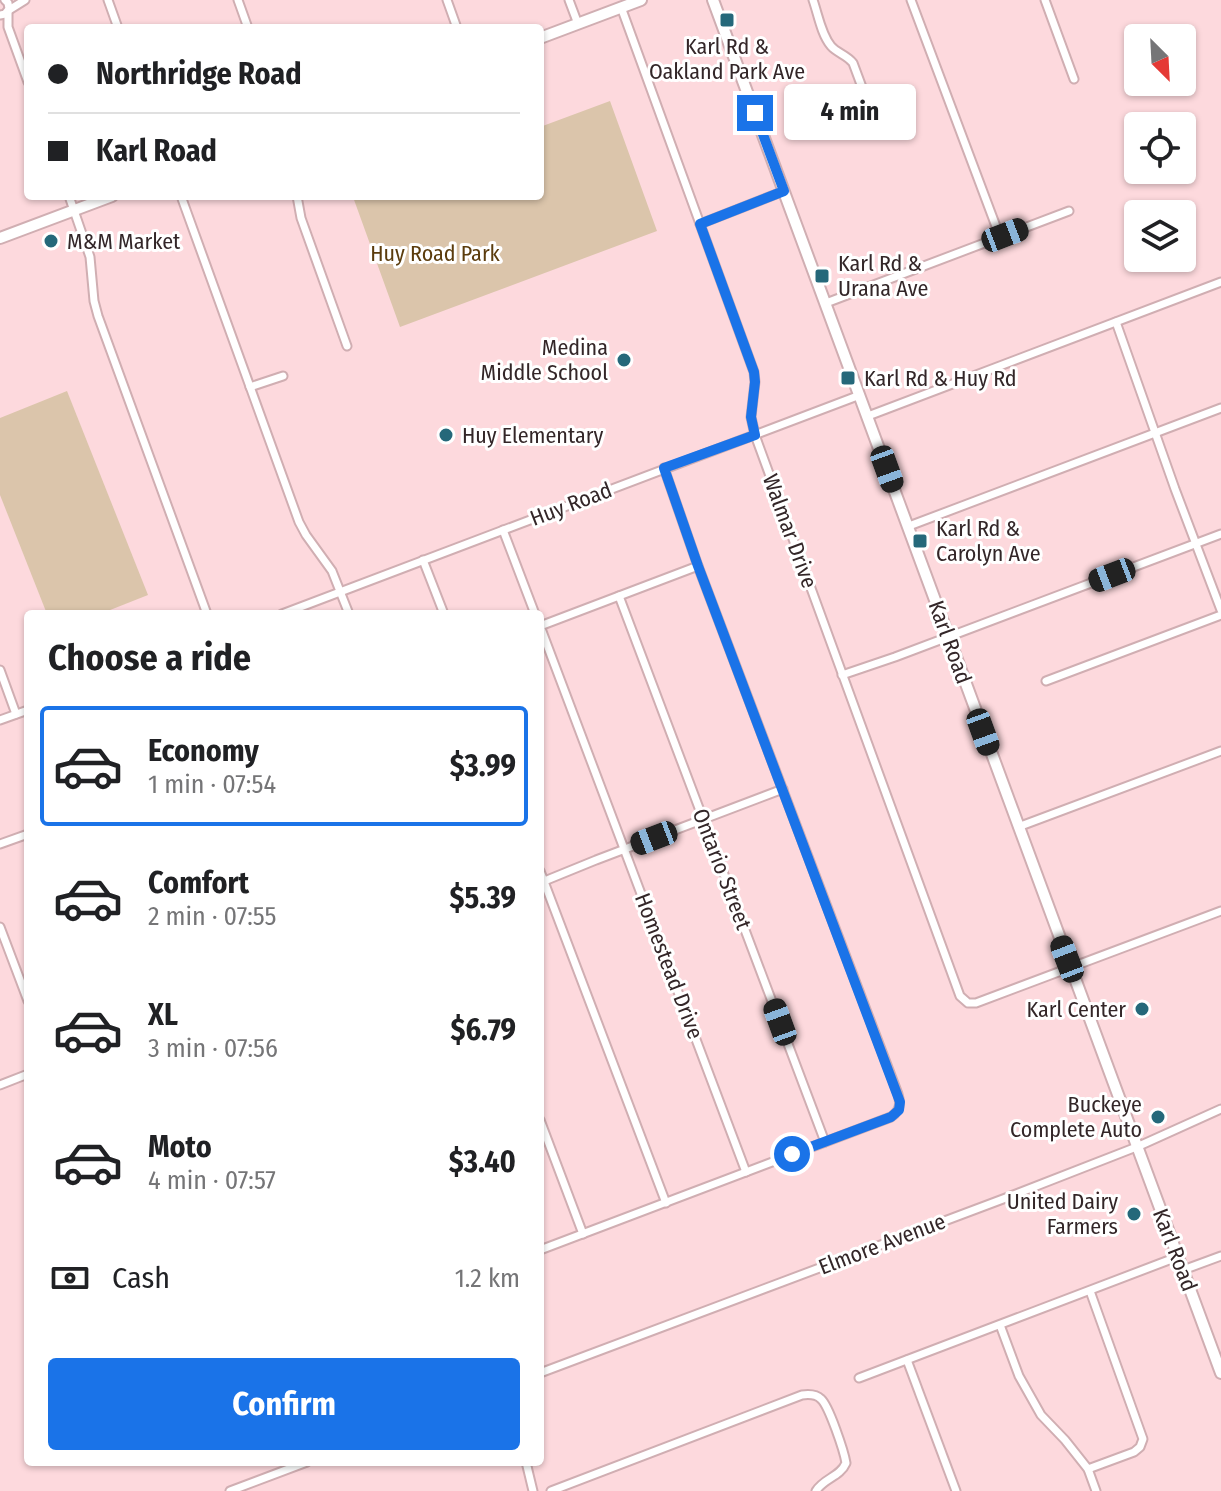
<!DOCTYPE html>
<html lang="en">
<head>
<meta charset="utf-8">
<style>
	:root { --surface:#fff; --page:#f6f6f6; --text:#202124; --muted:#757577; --line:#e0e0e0; --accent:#1a73e8 }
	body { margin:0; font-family:"Fira Sans Condensed",sans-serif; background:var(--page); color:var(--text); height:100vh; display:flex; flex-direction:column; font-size:30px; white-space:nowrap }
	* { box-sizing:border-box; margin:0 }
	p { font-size:26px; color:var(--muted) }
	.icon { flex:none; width:44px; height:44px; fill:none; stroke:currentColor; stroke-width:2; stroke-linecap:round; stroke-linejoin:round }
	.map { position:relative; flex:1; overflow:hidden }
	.panel { position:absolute; left:24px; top:610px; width:520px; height:856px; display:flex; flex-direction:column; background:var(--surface); border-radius:8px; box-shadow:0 2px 6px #0004 }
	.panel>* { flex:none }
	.hud { position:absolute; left:24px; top:24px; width:520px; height:176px; border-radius:8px; box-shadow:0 2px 6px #0004; display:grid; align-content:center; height:176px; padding:0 24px; background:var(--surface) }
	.needle { width:52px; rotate:156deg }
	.buttons { position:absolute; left:1124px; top:24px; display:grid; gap:16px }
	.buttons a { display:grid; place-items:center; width:72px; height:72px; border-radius:8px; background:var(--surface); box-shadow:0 2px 6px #0004; font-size:40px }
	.end { position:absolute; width:36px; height:36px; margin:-18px; border:10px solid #1a73e8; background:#fff; box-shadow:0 0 0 4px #fff }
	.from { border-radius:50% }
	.bubble { position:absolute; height:56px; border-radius:8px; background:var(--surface); box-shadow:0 2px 6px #0004; font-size:26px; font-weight:700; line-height:56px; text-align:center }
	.car { position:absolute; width:24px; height:48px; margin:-24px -12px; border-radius:10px; box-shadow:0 0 6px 2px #0007; background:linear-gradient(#222 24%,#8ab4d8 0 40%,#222 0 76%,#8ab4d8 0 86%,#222 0) }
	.hud b { display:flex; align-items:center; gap:28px; height:76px; font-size:30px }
	.hud b+b { border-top:2px solid var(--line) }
	.hud i { width:20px; height:20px; background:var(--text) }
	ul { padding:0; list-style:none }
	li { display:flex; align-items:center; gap:24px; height:120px; margin:0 16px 12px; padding:0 8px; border:4px solid transparent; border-radius:8px }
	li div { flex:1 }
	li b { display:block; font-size:30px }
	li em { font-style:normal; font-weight:700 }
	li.on { border-color:var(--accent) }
	li>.icon { width:72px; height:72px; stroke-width:1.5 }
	h2 { padding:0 24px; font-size:36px; line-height:96px }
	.pay { display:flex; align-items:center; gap:20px; height:88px; padding:0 24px; font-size:30px }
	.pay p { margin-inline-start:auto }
	.cta { display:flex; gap:16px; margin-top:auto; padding:16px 24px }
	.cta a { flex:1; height:92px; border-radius:8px; background:var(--accent); color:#fff; font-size:32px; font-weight:700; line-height:92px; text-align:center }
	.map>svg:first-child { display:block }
</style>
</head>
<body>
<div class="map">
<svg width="1221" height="1491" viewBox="0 0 1221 1491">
	<rect width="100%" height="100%" fill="#fdd9dd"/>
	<!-- green -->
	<g fill="#dbc5ab">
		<path d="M610,101L657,231L400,327L353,197L540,196V127Z"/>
		<path d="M67,391L148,595L100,614H47L0,495V418Z"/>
	</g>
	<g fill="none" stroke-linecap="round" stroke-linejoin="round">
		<!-- street casing -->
		<g stroke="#d0aeb2" stroke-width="11">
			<g id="street">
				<path d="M108,0L118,28"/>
				<path d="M238,0L248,28"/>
				<path d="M447,0L457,28"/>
				<path d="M569,0L578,24"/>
				<path d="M813,0C818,14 821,34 831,46C837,53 847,55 853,63L869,106"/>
				<path d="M911,0L1000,237"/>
				<path d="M1045,0L1074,79"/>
				<path d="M621,7L754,372L755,382L751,417L755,435L960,996L968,1003H976L1221,911"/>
				<path d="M9,10L25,0"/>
				<path d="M8,12V27L28,82"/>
				<path d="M0,15L5,14L9,9L8,3L5,0"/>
				<path d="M69,196L90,257L94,301L98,316L207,614"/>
				<path d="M181,196L299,522L306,535L332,571L349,614"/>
				<path d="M297,196L301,218L347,346"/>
				<path d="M700,224L784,191"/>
				<path d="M826,303L1069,211"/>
				<path d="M1116,322L1175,489L1221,610"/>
				<path d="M250,387L283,376"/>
				<path d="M868,416L1221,282"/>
				<path d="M909,526L1221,408"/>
				<path d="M503,530L535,614"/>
				<path d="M423,560L444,614"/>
				<path d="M619,596L825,1142"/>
				<path d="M282,614L860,395"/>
				<path d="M540,626L746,1172"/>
				<path d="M540,626L698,566"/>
				<path d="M0,670L16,714"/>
				<path d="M842,675L895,657L1221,534"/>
				<path d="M1046,681L1221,615"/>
				<path d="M0,720L28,710"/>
				<path d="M1018,827L1221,751"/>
				<path d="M0,844L28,834"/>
				<path d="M540,871L666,1203"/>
				<path d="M542,882L596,860L783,789"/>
				<path d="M0,927L28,1001"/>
				<path d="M0,1085L28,1074"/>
				<path d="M540,1120L583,1234"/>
				<path d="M540,1250L891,1117C900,1111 901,1104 898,1094L698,566L664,468"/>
				<path d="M1183,1270L1221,1256"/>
				<path d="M1000,1325L1019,1376L1041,1415L1065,1440L1088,1469L1096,1491"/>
				<path d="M907,1360L956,1491"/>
				<path d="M540,1373L1003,1199L1139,1146L1221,1109"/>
				<path d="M859,1378L1177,1257"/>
				<path d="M526,1462L533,1491"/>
				<path d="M1088,1469L1134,1452L1140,1447L1143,1439L1090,1291"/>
				<path d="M230,1491L307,1462"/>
				<path d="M551,1491L802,1395C809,1394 816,1394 821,1399C829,1406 844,1451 846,1463C840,1477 824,1478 816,1491"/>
			</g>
		</g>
		<!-- secondary casing -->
		<g stroke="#d0aeb2" stroke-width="14">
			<g id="secondary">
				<path d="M713,0L1221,1373"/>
				<path d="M540,38L641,0"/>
				<path d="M0,238L112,196"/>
			</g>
		</g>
		<!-- street -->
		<use href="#street" stroke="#fff" stroke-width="7"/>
		<!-- secondary -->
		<use href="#secondary" stroke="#fff" stroke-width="10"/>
	</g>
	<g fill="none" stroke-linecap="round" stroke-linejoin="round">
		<!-- route -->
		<path stroke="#1a73e8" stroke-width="10" d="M755,113L784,191L700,224L754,372L755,382L751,417L755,435L664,468L698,566L900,1102L899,1110L891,1117L792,1154"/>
	</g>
	<!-- markers -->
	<g fill="#25687a" stroke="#fff" stroke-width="3">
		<rect x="719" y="12" width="16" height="16" rx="4"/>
		<circle cx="51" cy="241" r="8"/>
		<rect x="814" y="268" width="16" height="16" rx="4"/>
		<circle cx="624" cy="360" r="8"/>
		<rect x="840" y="370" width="16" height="16" rx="4"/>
		<circle cx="446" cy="435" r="8"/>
		<rect x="912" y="533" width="16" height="16" rx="4"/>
		<circle cx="1142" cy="1009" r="8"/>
		<circle cx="1158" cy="1117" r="8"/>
		<circle cx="1134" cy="1214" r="8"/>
	</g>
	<g text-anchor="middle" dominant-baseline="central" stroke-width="6" stroke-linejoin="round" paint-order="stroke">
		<!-- poi labels -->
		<g font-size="22" fill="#332628" stroke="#fff" text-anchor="start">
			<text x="727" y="46" text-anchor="middle">Karl Rd &amp;<tspan x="727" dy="25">Oakland Park Ave</tspan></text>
			<text x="67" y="241">M&amp;M Market</text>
			<text x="838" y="263">Karl Rd &amp;<tspan x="838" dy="25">Urana Ave</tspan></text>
			<text x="608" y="347" text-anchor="end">Medina<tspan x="608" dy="25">Middle School</tspan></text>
			<text x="864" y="378">Karl Rd &amp; Huy Rd</text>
			<text x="462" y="435">Huy Elementary</text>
			<text x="936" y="528">Karl Rd &amp;<tspan x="936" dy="25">Carolyn Ave</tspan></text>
			<text x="1126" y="1009" text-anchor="end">Karl Center</text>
			<text x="1142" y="1104" text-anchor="end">Buckeye<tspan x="1142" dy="25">Complete Auto</tspan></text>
			<text x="1118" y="1201" text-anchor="end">United Dairy<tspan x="1118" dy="25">Farmers</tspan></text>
		</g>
		<!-- park labels -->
		<g font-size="22" fill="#5b3c0d" stroke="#fff">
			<text x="435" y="253">Huy Road Park</text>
		</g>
		<!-- street labels -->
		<g font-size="22" fill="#332628" stroke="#fff">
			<text transform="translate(571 504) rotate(-21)">Huy Road</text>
			<text transform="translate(790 531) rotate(70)">Walmar Drive</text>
			<text transform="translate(950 642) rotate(70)">Karl Road</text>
			<text transform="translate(722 869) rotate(69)">Ontario Street</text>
			<text transform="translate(669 966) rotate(69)">Homestead Drive</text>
			<text transform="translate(882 1244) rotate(-21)">Elmore Avenue</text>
			<text transform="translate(1175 1250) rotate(69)">Karl Road</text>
		</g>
	</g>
</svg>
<div class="buttons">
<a><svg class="needle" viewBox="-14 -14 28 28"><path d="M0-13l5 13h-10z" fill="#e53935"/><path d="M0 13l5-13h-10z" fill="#757577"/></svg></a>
<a><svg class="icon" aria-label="locate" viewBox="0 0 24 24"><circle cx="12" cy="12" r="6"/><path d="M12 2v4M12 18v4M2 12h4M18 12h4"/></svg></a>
<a><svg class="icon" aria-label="layers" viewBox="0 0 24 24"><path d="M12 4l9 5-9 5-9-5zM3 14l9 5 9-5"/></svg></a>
</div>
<i class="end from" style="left:792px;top:1154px"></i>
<i class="end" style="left:755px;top:113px"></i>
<div class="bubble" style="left:784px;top:84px;width:132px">4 min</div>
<i class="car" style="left:1005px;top:235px;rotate:69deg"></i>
<i class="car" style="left:887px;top:469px;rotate:160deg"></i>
<i class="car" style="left:1112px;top:575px;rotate:249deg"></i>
<i class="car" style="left:983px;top:732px;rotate:160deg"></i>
<i class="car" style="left:654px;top:838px;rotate:249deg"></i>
<i class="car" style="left:1067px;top:959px;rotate:339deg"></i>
<i class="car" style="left:780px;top:1022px;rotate:340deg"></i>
<div class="hud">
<b><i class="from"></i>Northridge Road</b>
<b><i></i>Karl Road</b>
</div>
<section class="panel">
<h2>Choose a ride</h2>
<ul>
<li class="on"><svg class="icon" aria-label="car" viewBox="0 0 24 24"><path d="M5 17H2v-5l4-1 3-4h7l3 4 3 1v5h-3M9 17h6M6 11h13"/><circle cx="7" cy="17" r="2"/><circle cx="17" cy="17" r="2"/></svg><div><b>Economy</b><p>1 min · 07:54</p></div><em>$3.99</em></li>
<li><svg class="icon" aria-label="car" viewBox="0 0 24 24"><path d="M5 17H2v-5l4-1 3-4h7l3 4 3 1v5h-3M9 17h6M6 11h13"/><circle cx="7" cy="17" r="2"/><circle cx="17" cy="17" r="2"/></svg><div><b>Comfort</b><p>2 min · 07:55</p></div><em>$5.39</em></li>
<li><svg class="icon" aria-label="car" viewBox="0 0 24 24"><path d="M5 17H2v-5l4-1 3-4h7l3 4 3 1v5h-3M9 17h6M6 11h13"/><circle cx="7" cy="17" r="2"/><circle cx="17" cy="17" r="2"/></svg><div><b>XL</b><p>3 min · 07:56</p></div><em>$6.79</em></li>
<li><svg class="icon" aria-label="car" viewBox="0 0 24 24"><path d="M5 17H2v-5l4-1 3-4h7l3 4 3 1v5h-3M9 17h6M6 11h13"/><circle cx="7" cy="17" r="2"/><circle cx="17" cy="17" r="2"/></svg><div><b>Moto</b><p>4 min · 07:57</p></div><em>$3.40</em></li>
</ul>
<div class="pay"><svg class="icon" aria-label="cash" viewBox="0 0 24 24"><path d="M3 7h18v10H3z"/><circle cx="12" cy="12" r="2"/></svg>Cash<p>1.2 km</p></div>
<div class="cta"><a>Confirm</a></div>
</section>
</div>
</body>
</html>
